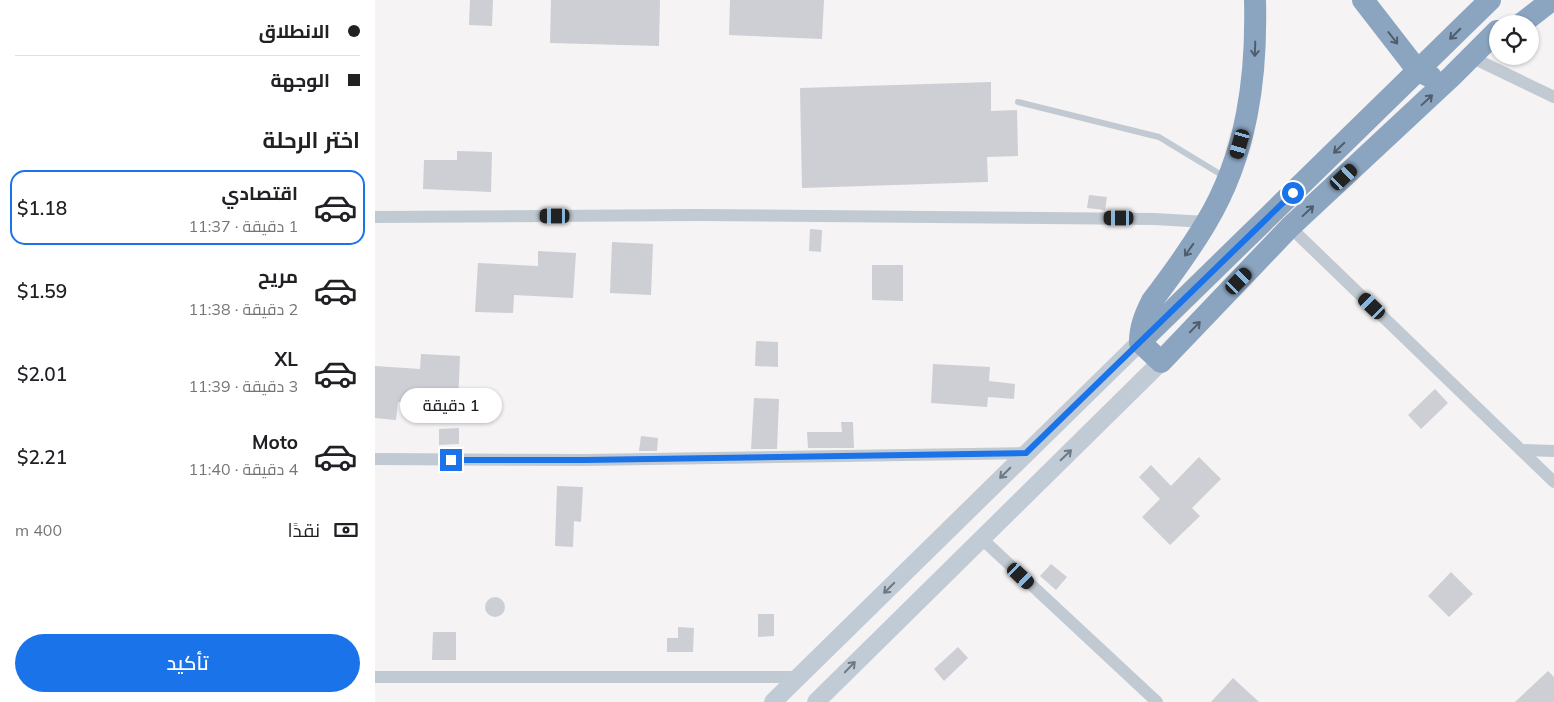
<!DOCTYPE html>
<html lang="ar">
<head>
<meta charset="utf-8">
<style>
	:root { --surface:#fff; --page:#f6f6f6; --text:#202124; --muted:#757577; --line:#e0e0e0; --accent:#1a73e8 }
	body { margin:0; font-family:Mulish,Cairo,sans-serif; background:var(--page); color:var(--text); direction:rtl; height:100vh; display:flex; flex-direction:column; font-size:19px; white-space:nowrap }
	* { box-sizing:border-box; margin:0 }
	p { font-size:16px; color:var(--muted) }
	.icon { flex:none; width:28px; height:28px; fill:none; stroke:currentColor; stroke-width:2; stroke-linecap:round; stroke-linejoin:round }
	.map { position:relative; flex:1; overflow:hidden; direction:ltr }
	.details { display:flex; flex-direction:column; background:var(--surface); width:375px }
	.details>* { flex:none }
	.top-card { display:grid; align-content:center; height:110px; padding:0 15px; background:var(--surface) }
	.fabs { position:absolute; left:1114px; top:15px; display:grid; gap:10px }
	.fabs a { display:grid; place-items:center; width:50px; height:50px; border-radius:50%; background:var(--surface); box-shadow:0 1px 4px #0004; font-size:25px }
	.end { position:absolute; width:22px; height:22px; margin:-11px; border:6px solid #1a73e8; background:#fff; box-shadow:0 0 0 2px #fff }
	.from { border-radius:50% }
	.bubble { position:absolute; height:35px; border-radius:18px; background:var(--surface); box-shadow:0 1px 4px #0004; font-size:16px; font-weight:600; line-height:35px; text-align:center; direction:rtl }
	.car { position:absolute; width:15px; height:30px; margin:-15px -8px; border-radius:6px; box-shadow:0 0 4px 1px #0007; background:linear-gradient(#222 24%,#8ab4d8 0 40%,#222 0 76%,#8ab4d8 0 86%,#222 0) }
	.top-card b { display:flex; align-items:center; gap:18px; height:48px; font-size:19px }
	.top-card b+b { border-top:1px solid var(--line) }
	.top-card i { width:12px; height:12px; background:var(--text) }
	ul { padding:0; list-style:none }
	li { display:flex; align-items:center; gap:15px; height:75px; margin:0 10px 8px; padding:0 5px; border:2px solid transparent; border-radius:15px }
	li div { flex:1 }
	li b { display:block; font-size:19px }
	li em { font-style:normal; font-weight:600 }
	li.selected { border-color:var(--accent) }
	li>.icon { width:45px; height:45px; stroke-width:1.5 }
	h2 { padding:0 15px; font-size:22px; line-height:60px }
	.pay { display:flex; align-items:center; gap:12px; height:55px; padding:0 15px; font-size:19px }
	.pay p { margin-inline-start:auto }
	.action { display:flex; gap:10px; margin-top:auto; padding:10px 15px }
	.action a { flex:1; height:58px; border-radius:30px; background:var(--accent); color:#fff; font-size:20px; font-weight:600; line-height:58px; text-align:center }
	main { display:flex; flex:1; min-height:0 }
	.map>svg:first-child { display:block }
</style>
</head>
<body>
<main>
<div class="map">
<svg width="1179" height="702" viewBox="0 0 1179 702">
	<rect width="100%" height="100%" fill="#f5f3f3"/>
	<!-- building -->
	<g fill="#cdcfd5">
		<path d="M95,0H118L117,26L94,25Z"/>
		<path d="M176,0H285L284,46L175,43Z"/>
		<path d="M355,0H449L447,39L354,35Z"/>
		<path d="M616,82V111L642,110L643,156L612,157L613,182L427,188L425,88Z"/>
		<path d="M82,151L117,152L116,192L48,189L49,160H82Z"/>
		<path d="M714,195L732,197L730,210L712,208Z"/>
		<path d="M435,229L447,230L446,252L434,251Z"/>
		<path d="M237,242L278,244L276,295L235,293Z"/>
		<path d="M163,251L201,253L198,298L139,295L138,313L100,312L103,263L163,266Z"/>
		<path d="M497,265H528V301L497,300Z"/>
		<path d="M381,341L403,342V367L380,366Z"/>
		<path d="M46,354L85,356L83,405L23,402L21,420L0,418V366L45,369Z"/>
		<path d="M558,364L615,367L614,381L640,384L639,399L613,397L612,407L556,403Z"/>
		<path d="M1060,389L1073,403L1046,429L1033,415Z"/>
		<path d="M379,398L404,399L402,449H376Z"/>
		<path d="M466,422H478L479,448H433L432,432H467Z"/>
		<path d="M84,428V444L64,445V429Z"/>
		<path d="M266,436L283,438L282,451H264Z"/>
		<path d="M824,457L846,479L817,508L825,516L795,545L767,517L785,499L764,477L776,465L796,486Z"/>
		<path d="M182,486L208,487L206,522L199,521L198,547L180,546Z"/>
		<path d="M676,564L692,577L681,590L665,576Z"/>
		<path d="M1076,572L1098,594L1074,617L1053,596Z"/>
		<circle cx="120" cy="607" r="10"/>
		<path d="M383,614H399V636L383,637Z"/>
		<path d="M303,627L319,628L318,652H292V638H303Z"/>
		<path d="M58,632H81V660H57Z"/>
		<path d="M583,647L593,658L569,681L559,669Z"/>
		<path d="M1173,671L1179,677V702H1140Z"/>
		<path d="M858,678L884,702H836Z"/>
	</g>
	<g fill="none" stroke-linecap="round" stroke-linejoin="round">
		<!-- service -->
		<path stroke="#c1cad2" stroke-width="6" d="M643,102L784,137L850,177"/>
		<!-- minor -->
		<g stroke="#c1cad2" stroke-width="12">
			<path d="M1096,57L1179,97"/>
			<path d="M0,217L323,215L779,219L832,222"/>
			<path d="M915,227L1179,482"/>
			<path d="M1146,450L1179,451"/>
			<path d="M0,459L210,460L651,453"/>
			<path d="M606,538L782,702"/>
			<path d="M0,677H423"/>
		</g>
		<!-- secondary -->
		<g stroke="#c1cbd6" stroke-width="18">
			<path d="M398,702L765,342"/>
			<path d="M441,702L786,362"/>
		</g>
		<!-- motorway -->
		<g stroke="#8ba5c1" stroke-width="22">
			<path d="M880,0C882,78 872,155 831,223C815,250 796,276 777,301C770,315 765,327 765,342L786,362L915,227L1077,76L1122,31"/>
			<path d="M988,0L1043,71L1056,77"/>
			<path d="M1146,24L1177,0"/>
			<path d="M765,342L1115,0"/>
		</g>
	</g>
	<!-- one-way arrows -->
	<defs><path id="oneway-shaft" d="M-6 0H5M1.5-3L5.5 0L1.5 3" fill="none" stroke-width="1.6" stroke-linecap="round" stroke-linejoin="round" transform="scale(1.25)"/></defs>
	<g stroke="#505e6b">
		<use href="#oneway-shaft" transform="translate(1080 34) rotate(135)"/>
		<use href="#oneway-shaft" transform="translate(1018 38) rotate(52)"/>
		<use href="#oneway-shaft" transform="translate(880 49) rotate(92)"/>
		<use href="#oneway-shaft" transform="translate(1052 100) rotate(-43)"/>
		<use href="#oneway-shaft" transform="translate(964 148) rotate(136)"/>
		<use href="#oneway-shaft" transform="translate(933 211) rotate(-43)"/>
		<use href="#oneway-shaft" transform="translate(814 250) rotate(125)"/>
		<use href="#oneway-shaft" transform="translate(820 327) rotate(-46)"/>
	</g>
	<g stroke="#6e7984">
		<use href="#oneway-shaft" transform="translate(691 455) rotate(-44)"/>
		<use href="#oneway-shaft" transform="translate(630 473) rotate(135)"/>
		<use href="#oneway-shaft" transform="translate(514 588) rotate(135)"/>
		<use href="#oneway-shaft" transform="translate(475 667) rotate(-46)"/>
	</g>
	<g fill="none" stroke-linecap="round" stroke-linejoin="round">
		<!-- route -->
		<path stroke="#1a73e8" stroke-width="6" d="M76,460H210L651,453L918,193"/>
	</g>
</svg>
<div class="fabs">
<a><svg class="icon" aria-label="locate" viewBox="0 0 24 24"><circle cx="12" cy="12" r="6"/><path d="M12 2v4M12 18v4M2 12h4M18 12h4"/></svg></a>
</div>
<i class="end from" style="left:918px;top:193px"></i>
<i class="end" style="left:76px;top:460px"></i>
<div class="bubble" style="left:25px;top:388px;width:102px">1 دقيقة</div>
<i class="car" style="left:865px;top:144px;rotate:196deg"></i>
<i class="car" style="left:969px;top:177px;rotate:47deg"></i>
<i class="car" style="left:180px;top:216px;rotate:270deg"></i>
<i class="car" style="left:744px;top:218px;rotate:270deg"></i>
<i class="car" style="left:864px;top:281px;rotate:44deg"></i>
<i class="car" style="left:997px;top:306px;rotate:314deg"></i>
<i class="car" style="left:646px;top:576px;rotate:133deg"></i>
</div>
<section class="details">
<div class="top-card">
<b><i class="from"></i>الانطلاق</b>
<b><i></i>الوجهة</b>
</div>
<h2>اختر الرحلة</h2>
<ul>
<li class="selected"><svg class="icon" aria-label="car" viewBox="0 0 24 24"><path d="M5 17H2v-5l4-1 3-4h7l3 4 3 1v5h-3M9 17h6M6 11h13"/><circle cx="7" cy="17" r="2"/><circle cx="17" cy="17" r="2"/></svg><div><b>اقتصادي</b><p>1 دقيقة · 11:37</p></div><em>$1.18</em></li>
<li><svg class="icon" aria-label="car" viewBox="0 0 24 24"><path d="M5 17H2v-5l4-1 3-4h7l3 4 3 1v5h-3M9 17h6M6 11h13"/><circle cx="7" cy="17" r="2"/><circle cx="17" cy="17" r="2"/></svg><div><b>مريح</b><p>2 دقيقة · 11:38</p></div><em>$1.59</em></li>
<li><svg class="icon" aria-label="car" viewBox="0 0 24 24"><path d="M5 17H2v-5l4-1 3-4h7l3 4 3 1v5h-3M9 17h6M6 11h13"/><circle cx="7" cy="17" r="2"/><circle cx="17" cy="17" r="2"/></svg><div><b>XL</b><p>3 دقيقة · 11:39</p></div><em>$2.01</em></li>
<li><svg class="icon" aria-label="car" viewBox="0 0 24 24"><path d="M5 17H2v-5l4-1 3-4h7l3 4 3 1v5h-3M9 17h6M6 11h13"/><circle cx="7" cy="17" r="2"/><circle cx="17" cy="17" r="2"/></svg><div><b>Moto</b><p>4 دقيقة · 11:40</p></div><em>$2.21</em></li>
</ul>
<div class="pay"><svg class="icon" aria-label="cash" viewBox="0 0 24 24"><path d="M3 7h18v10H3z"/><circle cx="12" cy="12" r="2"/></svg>نقدًا<p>400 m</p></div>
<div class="action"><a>تأكيد</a></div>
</section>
</main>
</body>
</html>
